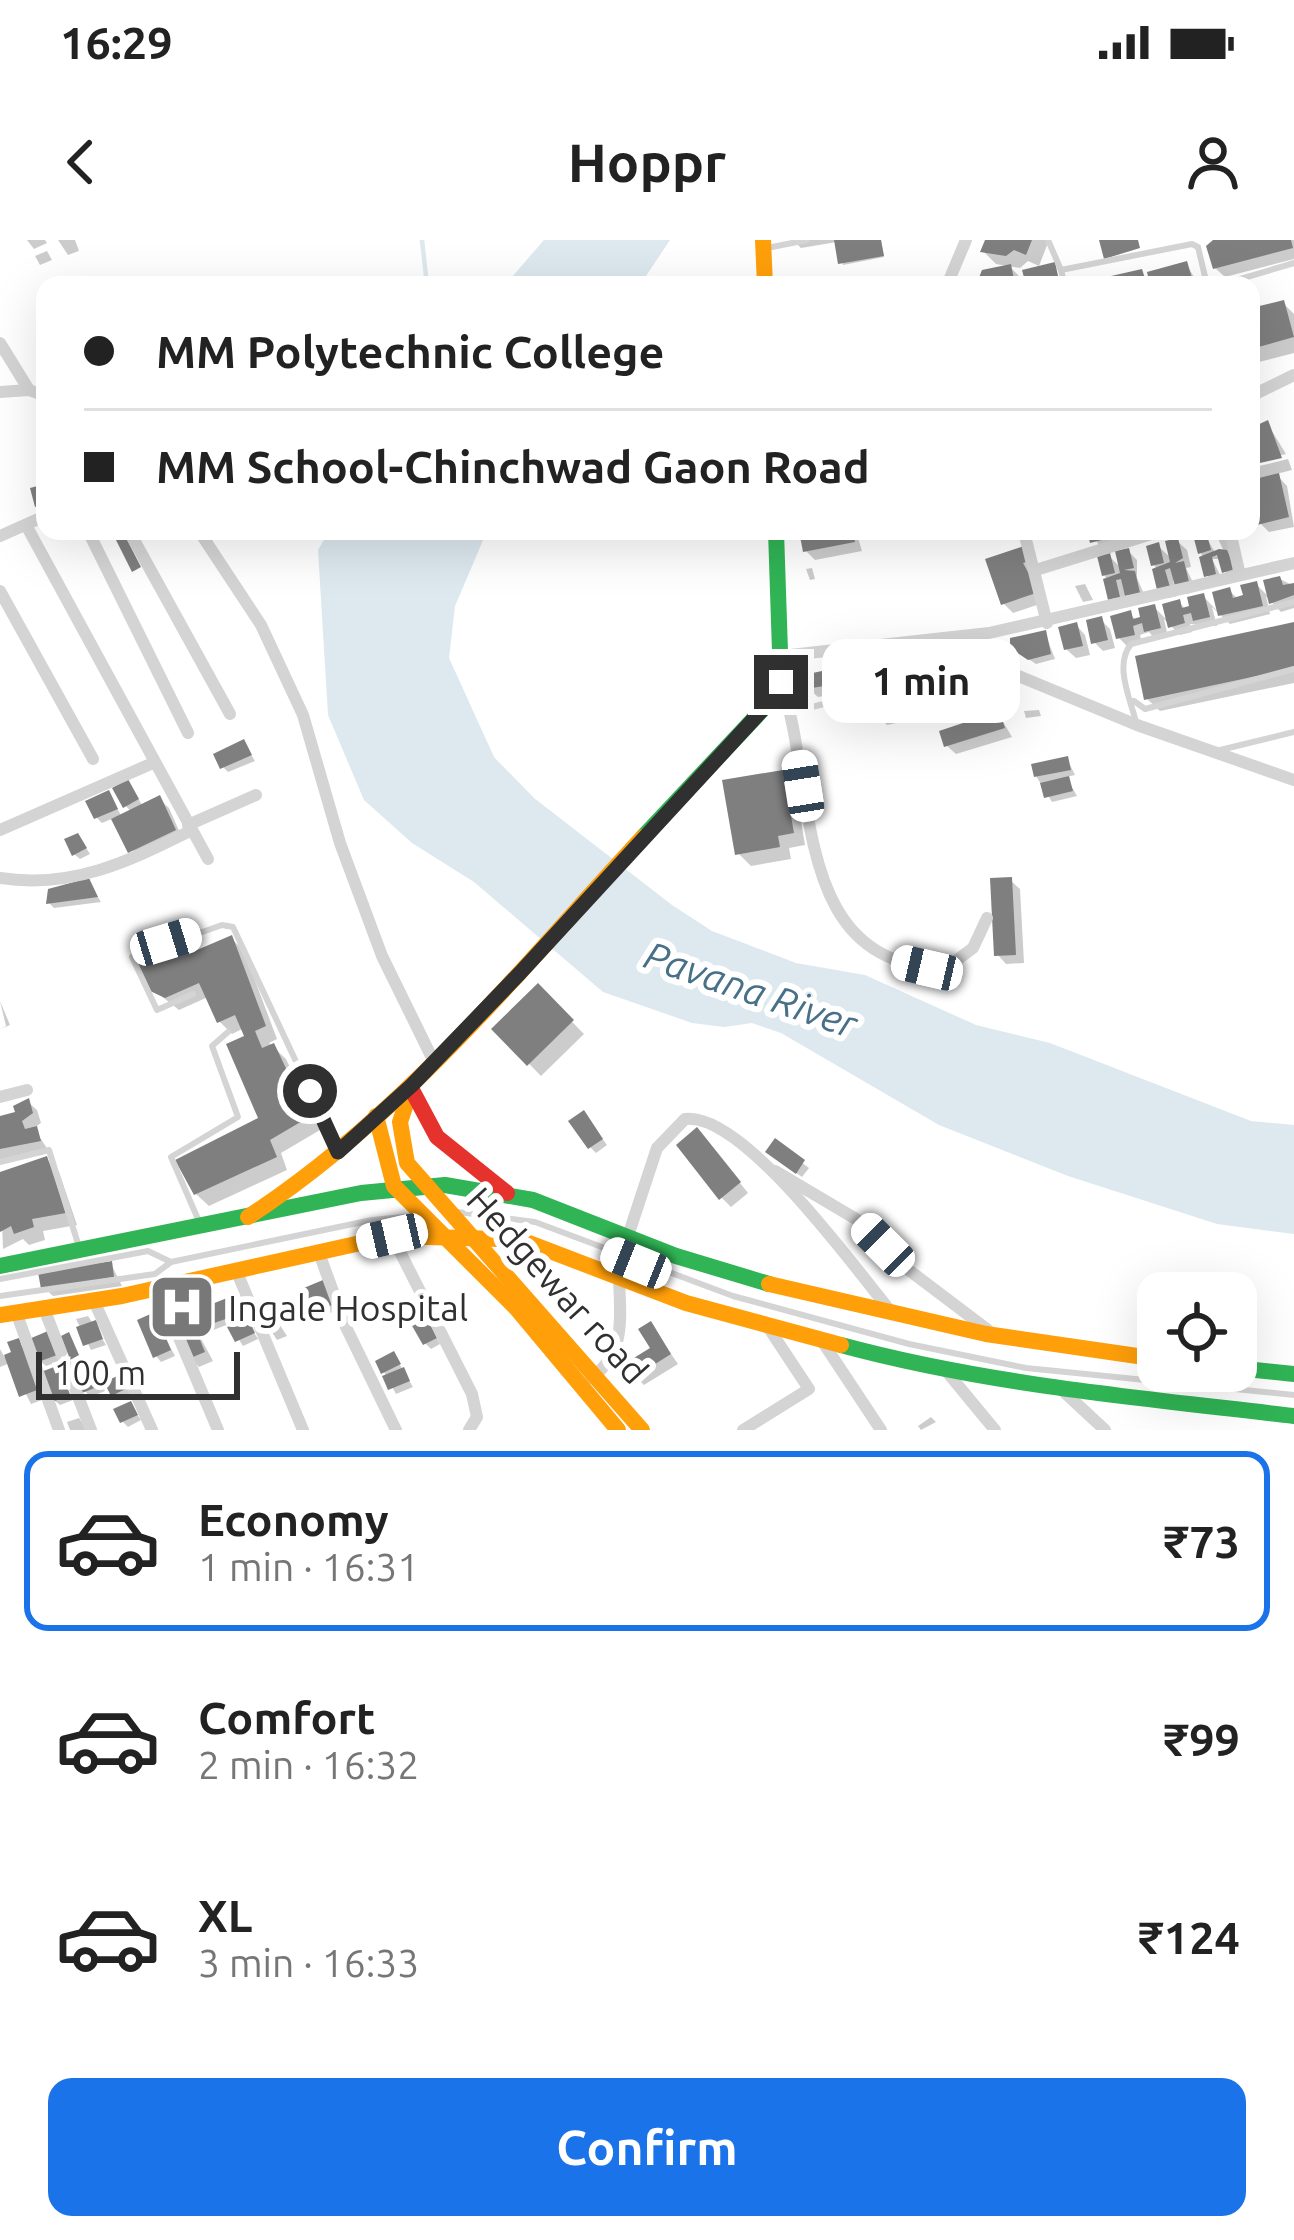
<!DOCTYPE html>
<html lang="en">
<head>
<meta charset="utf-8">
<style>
	:root { --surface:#fff; --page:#f6f6f6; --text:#222; --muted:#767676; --line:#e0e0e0; --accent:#1a73e8 }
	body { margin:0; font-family:Ubuntu,sans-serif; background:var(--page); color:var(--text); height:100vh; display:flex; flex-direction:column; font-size:45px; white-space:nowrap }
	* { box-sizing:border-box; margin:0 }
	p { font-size:39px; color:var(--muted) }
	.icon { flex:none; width:66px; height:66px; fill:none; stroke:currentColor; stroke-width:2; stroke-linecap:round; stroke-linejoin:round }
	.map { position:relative; height:1190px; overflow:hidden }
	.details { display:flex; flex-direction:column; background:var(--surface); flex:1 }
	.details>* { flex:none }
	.banner { position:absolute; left:36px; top:36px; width:1224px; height:264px; border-radius:24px; box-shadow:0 12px 48px #0002; display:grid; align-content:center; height:264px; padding:0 48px; background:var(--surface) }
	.controls { position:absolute; left:1137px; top:1032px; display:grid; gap:24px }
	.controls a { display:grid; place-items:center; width:120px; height:120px; border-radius:24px; background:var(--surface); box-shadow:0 12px 48px #0002; font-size:60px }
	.scale { position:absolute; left:36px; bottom:30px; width:204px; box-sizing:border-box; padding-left:12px; border:6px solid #303030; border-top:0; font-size:33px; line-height:42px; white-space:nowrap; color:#303030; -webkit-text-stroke:9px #fff; paint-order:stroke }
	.end { position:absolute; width:54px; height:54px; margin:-27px; border:15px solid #303030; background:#fff; box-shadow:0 0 0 6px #fff }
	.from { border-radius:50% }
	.bubble { position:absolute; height:84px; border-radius:24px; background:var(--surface); box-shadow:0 12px 48px #0002; font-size:39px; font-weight:600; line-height:84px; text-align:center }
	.car { position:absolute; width:36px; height:72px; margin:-36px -18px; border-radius:15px; box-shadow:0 0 9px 3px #0007; background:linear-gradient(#fff 24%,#345 0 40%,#fff 0 76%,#345 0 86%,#fff 0) }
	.banner b { display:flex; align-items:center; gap:42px; height:114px; font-size:45px }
	.banner b+b { border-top:3px solid var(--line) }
	.banner i { width:30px; height:30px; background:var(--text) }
	ul { padding:21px 0 0; list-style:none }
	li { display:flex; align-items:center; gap:36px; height:180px; margin:0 24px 18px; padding:0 24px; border:6px solid transparent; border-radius:24px }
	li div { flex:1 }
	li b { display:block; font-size:45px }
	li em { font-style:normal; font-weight:600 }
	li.selected { border-color:var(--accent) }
	li>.icon { width:108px; height:108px; stroke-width:1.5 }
	.primary-button { display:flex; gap:24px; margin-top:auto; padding:24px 48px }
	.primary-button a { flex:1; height:138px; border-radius:24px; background:var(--accent); color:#fff; font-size:48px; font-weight:600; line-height:138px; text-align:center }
	.status { display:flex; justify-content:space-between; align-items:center; height:84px; padding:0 60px; background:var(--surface); direction:ltr }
	.status svg { height:33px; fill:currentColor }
	header { display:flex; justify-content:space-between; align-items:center; height:156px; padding:0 48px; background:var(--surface); font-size:54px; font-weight:600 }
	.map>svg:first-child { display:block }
</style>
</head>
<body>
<div class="status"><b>16:29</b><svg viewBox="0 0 49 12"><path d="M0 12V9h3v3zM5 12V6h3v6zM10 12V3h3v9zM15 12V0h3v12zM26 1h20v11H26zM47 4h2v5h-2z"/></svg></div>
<header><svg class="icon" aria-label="back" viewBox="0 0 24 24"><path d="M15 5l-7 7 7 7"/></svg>Hoppr<svg class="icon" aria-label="person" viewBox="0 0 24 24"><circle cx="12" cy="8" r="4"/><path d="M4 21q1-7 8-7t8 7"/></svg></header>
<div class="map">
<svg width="1294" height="1190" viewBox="0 0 1294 1190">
	<rect width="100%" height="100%" fill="#fff"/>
	<!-- water -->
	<g fill="#dde9ef">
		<path d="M544,0H670L640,45H505Z"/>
		<path d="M329,291H487L455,366L449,418L494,517L534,558L672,665L712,691L796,723L865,735L976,785L1050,803L1251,881L1294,885V994L1217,984L1068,936L939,885L781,793L752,783L724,787L692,783L603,752L474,642L412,603L364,560L328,475L318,310Z"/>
	</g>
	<!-- shadow -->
	<g fill="#0003">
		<path d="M27,0H45L47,3L34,9Z"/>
		<path d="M58,0H75L79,11L68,15Z"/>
		<path d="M793,0H881L884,17L843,25L837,2L801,8Z"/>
		<path d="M991,0H1049L1039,26L1028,21L1020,28L996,24L984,12Z"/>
		<path d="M1222,0H1294V19L1225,37L1215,28Z"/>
		<path d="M47,11L52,20L40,25L35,16Z"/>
		<path d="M1186,24L1199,45H1117L1141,33L1153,45Z"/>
		<path d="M1010,27L1028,45H979Z"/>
		<path d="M1283,63L1294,74V113L1251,124V72Z"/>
		<path d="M1267,183L1286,214L1251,222V191Z"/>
		<path d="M1288,219L1292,230L1276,234L1287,246L1294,287L1269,292L1260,283L1251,228Z"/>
		<path d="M809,291H856L862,311L815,320L806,311Z"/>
		<path d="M1090,291H1138L1141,301L1102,310Z"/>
		<path d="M1224,291L1232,299L1234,340L1222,329V319H1212L1224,343L1216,345L1207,335L1201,312L1205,295L1217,316L1225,314L1215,292Z"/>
		<path d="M1177,301L1187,310L1191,327L1186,328L1197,351L1187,354L1173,340L1177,356L1169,358L1154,324L1158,306L1172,319Z"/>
		<path d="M1023,309L1046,362L1013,373L1004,364Z"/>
		<path d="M1128,311L1137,320V338L1147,361L1120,368L1104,334L1109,316L1123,330Z"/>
		<path d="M812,328L815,339L810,340L806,329Z"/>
		<path d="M1280,339L1294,346V368L1281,372L1266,356L1270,374L1230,384L1212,367L1217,386L1190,384L1192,392L1180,395L1164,379L1168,397L1156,400L1149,392L1140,395L1142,403L1128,407L1119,398L1130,374L1137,381L1154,367L1170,383L1179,362L1186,370L1203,356L1220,374L1229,350L1238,359L1256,344L1271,359Z"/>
		<path d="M1085,344L1093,360L1083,362L1075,346Z"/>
		<path d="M1101,380L1110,389L1115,408L1103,411L1094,402Z"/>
		<path d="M1076,385L1085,395L1090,415L1076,418L1066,409Z"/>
		<path d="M1294,385V443L1160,471L1147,459Z"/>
		<path d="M1045,393L1055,419L1036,424L1019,413Z"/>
		<path d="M897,418L909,441L818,457L808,448Z"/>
		<path d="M971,443L985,467L934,481L925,471Z"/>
		<path d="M909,456L918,478L887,485L882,479Z"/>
		<path d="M1039,470L1041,476L1026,478L1024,471Z"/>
		<path d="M999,475L1012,497L956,514L946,505Z"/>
		<path d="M244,503L255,521L228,532L223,527Z"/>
		<path d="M1067,519L1075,535L1066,537L1077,556L1052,562L1036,536Z"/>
		<path d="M782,533L795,546L805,605L789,608L791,619L751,626L738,613Z"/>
		<path d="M133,549L143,567L159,559L169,568L183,600L140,621L114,578L102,583L96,577L109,554L122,577L132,573L126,566Z"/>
		<path d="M83,603L90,614L80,619L74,614Z"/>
		<path d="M1010,640L1020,649L1024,723L1006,724L997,714Z"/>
		<path d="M88,641L101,662L54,668L49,663Z"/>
		<path d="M231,698L244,711L277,799L269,803L286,819L320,890L281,913L287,930L209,966L196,954L262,880L248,797L244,788L232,794L219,781L208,757L179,770L151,748L189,716Z"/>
		<path d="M538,747L584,794L541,836L495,789Z"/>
		<path d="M0,761L10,785L0,789L6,786Z"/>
		<path d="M28,862L37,870L41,883L34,888L48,910L0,924V879L18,874Z"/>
		<path d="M589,880L607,905L596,913L590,907Z"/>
		<path d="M706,900L748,953L731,967L722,958Z"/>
		<path d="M776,903L809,928L802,937L774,917Z"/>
		<path d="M46,919L59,932L77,985L43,991L45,1000L29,1005L23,999L3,1009L0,935Z"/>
		<path d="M111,1024L122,1046L53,1056L43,1047Z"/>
		<path d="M322,1043L337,1070L318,1078L313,1073Z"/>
		<path d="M226,1062L239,1085L247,1081L258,1099L243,1106L229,1084L211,1091L206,1086Z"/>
		<path d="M454,1062L463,1074L449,1081L440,1069Z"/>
		<path d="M183,1065L213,1121L199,1127L190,1117Z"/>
		<path d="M88,1076L106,1105L91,1110L76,1079Z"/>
		<path d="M154,1076L175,1116L161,1122L156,1116Z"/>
		<path d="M278,1082L287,1096L277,1100L268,1086Z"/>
		<path d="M430,1085L440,1104L431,1109L425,1103Z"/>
		<path d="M651,1085L678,1124L644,1145L635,1136L654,1109Z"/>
		<path d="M48,1095L61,1121L46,1126L40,1121Z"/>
		<path d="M18,1102L27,1111L45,1159L31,1164L10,1123L0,1127V1109L5,1118L15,1114Z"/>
		<path d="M394,1115L413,1147L396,1154L384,1132Z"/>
		<path d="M58,1129L73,1160L60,1165L54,1160Z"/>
		<path d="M96,1135L105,1151L90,1157L85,1151Z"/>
		<path d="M123,1137L134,1152L119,1159L113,1154Z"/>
		<path d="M130,1164L141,1180L128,1187L122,1181Z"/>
		<path d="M931,1177L936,1182L921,1190L918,1186Z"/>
		<path d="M79,1178L87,1190H70L67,1182Z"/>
	</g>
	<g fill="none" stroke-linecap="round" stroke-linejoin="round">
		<!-- stream -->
		<path stroke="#dde9ef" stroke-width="4.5" d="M422,0L427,45"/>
	</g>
	<!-- building -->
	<g fill="#7f7f7f">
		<path d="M834,0H881L884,16L838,24Z"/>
		<path d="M985,0H1032L1026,15L1014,10L1006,16L980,12Z"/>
		<path d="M1099,0H1138L1140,8L1104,19Z"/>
		<path d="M1213,0H1291L1293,8L1213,29L1206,6Z"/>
		<path d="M1187,21L1194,45H1150L1147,32Z"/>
		<path d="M1055,22L1060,45H1026L1022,30Z"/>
		<path d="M1011,24L1015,45H976L982,30Z"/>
		<path d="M1142,29L1147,45H1113L1111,36Z"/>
		<path d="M1284,60L1294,97L1251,109V68Z"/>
		<path d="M1268,180L1282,218L1251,225V188Z"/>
		<path d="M1279,233L1289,277L1257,285L1251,240Z"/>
		<path d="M45,244V264L35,267L30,248Z"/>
		<path d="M799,291H853L855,302L803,312Z"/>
		<path d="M1087,291H1130V293L1090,303Z"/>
		<path d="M1206,291L1211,310L1198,314L1193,295Z"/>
		<path d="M123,292L141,327L132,332L114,296Z"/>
		<path d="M1178,298L1183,318L1175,323L1184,321L1189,342L1175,346L1170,328L1165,330L1170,347L1157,350L1152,329L1170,322L1165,301Z"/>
		<path d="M1159,302L1164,323L1151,326L1146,306Z"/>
		<path d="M1024,306L1029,321L1023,323L1039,352L1001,365L985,319Z"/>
		<path d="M1129,308L1134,328L1124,330L1135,331L1140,353L1125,356L1121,339L1116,340L1120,357L1108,360L1103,339L1120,333L1115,311Z"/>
		<path d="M1219,309L1227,310L1235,329L1222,333L1217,315L1212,317L1216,334L1204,337L1199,317Z"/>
		<path d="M1110,313L1115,333L1102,336L1097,316Z"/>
		<path d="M1280,336L1283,345L1294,343V355L1269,364L1263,340Z"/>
		<path d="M1257,341L1263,366L1218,376L1212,352L1230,347L1233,358L1243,355L1240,345Z"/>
		<path d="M1204,353L1210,377L1193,381L1191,373L1183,375L1185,383L1168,388L1162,364L1180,359L1182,368L1189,366L1187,357Z"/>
		<path d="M1155,364L1161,388L1144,392L1142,383L1133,386L1135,395L1116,399L1110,376L1131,370L1133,379L1140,377L1138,368Z"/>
		<path d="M1102,376L1108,400L1091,404L1086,380Z"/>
		<path d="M1077,382L1083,406L1064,410L1058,387Z"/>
		<path d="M1294,382V428L1144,460L1135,416Z"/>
		<path d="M1046,390L1051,414L1028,420L1010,408V398Z"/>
		<path d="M898,415L901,433L806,449L803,435Z"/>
		<path d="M972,440L977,459L922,473L917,454Z"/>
		<path d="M910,452L914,473L879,481L876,465Z"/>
		<path d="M999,471L1005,488L944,507L939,491Z"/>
		<path d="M244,499L252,515L220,529L213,514Z"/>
		<path d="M1068,516L1071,530L1034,537L1031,524Z"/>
		<path d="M783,530L794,593L778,596L780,607L735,615L722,540Z"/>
		<path d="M1069,536L1073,551L1044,558L1040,543Z"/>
		<path d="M128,539L139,559L123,568L112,548Z"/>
		<path d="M109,550L118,569L94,579L85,561Z"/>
		<path d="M160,555L176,590L128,613L111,579Z"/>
		<path d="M78,593L87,608L72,616L64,599Z"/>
		<path d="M1012,637L1016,715L994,716L990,638Z"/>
		<path d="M89,638L98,657L46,664L48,649Z"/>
		<path d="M232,695L266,786L255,791L262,808L274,803L309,877L270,900L277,917L194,955L175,920L258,878L226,804L244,796L235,775L217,783L199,743L165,758L148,750L137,729L142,712L167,703L190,713Z"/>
		<path d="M538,743L574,780L527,826L491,789Z"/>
		<path d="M29,858L33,873L22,881L25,889L37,886L41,901L0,909V876L15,872L13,866Z"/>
		<path d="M584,870L603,899L588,909L568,881Z"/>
		<path d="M697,887L741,942L719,960L676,905Z"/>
		<path d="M775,898L805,920L796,934L765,912Z"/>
		<path d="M47,916L66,973L32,979L34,987L14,994L11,986L0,992V932Z"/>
		<path d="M112,1021L114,1037L41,1049L38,1032Z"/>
		<path d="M323,1040L334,1064L310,1075L299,1050Z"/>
		<path d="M227,1058L234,1076L203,1087L197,1070Z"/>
		<path d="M184,1061L205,1112L188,1119L166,1068Z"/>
		<path d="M155,1072L171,1110L153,1118L137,1080Z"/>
		<path d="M426,1076L437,1098L423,1105L411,1084Z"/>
		<path d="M248,1078L255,1093L235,1102L227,1087Z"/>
		<path d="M96,1080L103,1099L83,1106L76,1087Z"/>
		<path d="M651,1081L671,1114L633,1138L624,1124L650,1108L638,1089Z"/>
		<path d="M48,1091L57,1115L38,1122L29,1099Z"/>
		<path d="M69,1092L79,1115L70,1120L61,1096Z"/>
		<path d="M19,1098L37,1150L19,1157L4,1115L11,1112L7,1102Z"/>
		<path d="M394,1111L401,1124L381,1134L375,1121Z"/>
		<path d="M59,1125L70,1155L52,1162L41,1132Z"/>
		<path d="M404,1127L410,1141L388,1150L382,1136Z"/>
		<path d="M96,1132L102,1145L82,1153L77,1140Z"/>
		<path d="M124,1133L130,1147L111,1156L104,1142Z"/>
		<path d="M131,1161L138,1175L120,1183L113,1169Z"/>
	</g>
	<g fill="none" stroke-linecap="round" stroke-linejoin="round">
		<!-- lane -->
		<g stroke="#d4d4d4" stroke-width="6">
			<path d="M1048,0L1061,30L1192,4L1198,7L1207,45"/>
			<path d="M767,8L807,0"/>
			<path d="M1061,30L1065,45"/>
			<path d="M1220,45L1294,23"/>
			<path d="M1134,461L1145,469L1294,429"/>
			<path d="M791,472L849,458"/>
			<path d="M1136,482C1130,458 1114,425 1131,404L1294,362"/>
			<path d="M1216,511L1294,492"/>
			<path d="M193,754L157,770L132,717L222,685L233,687L337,909"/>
			<path d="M0,922L49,910L79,1007"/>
			<path d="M458,972L535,982L733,1056L909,1104L1026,1128L1294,1155"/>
			<path d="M201,986L171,917L238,877L212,806L228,792"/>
			<path d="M0,1039L148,1011L171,1022"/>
			<path d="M0,1056L155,1034L171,1022L372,980L415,976"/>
		</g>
		<!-- street -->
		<g stroke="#d4d4d4" stroke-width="12">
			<path d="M947,45L966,0"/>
			<path d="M0,103L29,150"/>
			<path d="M0,152L29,150L45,156"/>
			<path d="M1251,156L1294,135"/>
			<path d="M26,285L208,619"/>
			<path d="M88,291L188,493"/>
			<path d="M129,291L230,474"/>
			<path d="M199,291L261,385L303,475L340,603L382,716L434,822"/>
			<path d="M1230,291L1240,335"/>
			<path d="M975,292L977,291"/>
			<path d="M1024,292L1047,383"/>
			<path d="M0,296L45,276"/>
			<path d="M1036,330L1161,291"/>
			<path d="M0,351L93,519"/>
			<path d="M944,399L970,416L1137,485L1294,540"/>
			<path d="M781,416L989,393L1294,323"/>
			<path d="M781,442C818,546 789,727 946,728L973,708L987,678"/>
			<path d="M188,585L256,555"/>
			<path d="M0,590L153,523"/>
			<path d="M0,638C72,649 128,622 192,590"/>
			<path d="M0,857L27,850"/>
			<path d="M775,931L856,979L910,1031L988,1090"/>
			<path d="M392,996L472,1154L477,1177L469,1190"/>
			<path d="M628,996L657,908L685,879C743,871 856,1030 893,1074"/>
			<path d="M319,1013L346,1087L396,1190"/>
			<path d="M236,1030L303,1190"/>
			<path d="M158,1048L218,1190"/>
			<path d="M94,1061L152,1190"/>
			<path d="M45,1071L91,1190"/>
			<path d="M16,1072L59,1190"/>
			<path d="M824,1104L881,1190"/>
			<path d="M947,1132L995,1190"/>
			<path d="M591,1138C627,1113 620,1076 619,1037"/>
			<path d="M1062,1150L1105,1190"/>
			<path d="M743,1190L809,1149L768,1087"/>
		</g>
		<!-- fast -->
		<g stroke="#30b455" stroke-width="16">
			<path d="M643,597L763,469L781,442L776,291"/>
			<path d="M0,1026L361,953L445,945L533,960L676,1016L769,1044"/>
			<path d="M841,1105C989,1145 1142,1158 1294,1176"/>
			<path d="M1236,1128L1294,1134"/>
		</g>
		<!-- slow -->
		<g stroke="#ff9f0a" stroke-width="16">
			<path d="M763,0L765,45"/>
			<path d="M412,846L400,882L407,923L642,1190"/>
			<path d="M376,876L394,946L517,1069L618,1190"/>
			<path d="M248,977C402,877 519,731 643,597"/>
			<path d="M769,1044L986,1094L1158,1119"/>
			<path d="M0,1075L122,1056L392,996L499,999L529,1003L686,1063L841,1105"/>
		</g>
		<!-- jam -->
		<path stroke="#e5322d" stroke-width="16" d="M413,852L437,897L507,953"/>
	</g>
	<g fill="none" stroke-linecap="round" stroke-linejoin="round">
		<!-- route -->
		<path stroke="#303030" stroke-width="15" d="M310,851L338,912L412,845L520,733L763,469L781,442"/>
	</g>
	<!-- icons -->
	<defs>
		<g id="hospital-square" transform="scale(3.45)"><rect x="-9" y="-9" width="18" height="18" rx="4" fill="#787878" stroke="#fff"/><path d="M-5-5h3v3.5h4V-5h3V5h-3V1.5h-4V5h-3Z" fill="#fff"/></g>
	</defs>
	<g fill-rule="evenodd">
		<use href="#hospital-square" x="182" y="1067"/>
	</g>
	<g text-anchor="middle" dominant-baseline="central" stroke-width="12" stroke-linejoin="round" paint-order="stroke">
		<!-- street labels -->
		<g font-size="36" fill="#303030" stroke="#fff">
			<text transform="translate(558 1045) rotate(48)">Hedgewar road</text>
		</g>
		<!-- poi labels -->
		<g font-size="36" fill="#303030" stroke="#fff" text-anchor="start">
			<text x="228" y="1067">Ingale Hospital</text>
		</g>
		<!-- water labels -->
		<g font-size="39" font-style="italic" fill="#487188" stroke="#fff">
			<text transform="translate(751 749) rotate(19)">Pavana River</text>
		</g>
	</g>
</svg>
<div class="controls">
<a><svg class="icon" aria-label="locate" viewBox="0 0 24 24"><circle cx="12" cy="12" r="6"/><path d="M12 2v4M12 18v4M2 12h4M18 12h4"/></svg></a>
</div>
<div class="scale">100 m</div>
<i class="end from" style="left:310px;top:851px"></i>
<i class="end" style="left:781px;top:442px"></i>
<div class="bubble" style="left:822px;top:399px;width:198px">1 min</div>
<i class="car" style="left:803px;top:546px;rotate:351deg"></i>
<i class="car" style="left:166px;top:702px;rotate:73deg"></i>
<i class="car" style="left:927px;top:728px;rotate:283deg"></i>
<i class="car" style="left:392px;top:996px;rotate:257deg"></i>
<i class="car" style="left:883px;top:1005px;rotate:315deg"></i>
<i class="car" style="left:636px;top:1023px;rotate:292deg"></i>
<div class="banner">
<b><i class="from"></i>MM Polytechnic College</b>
<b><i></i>MM School-Chinchwad Gaon Road</b>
</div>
</div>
<section class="details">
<ul>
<li class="selected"><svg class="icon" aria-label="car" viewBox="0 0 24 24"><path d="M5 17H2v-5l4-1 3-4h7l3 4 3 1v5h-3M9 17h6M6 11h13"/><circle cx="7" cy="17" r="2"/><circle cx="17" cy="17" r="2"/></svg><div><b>Economy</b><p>1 min · 16:31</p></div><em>₹73</em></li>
<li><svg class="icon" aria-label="car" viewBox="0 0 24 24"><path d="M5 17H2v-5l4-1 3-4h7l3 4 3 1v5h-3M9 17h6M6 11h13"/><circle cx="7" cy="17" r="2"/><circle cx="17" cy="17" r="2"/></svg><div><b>Comfort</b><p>2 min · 16:32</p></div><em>₹99</em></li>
<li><svg class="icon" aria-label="car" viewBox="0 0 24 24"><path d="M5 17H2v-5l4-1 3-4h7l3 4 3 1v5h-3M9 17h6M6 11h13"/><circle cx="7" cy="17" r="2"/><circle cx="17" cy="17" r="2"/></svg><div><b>XL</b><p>3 min · 16:33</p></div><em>₹124</em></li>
</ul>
<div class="primary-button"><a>Confirm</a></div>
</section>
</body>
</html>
